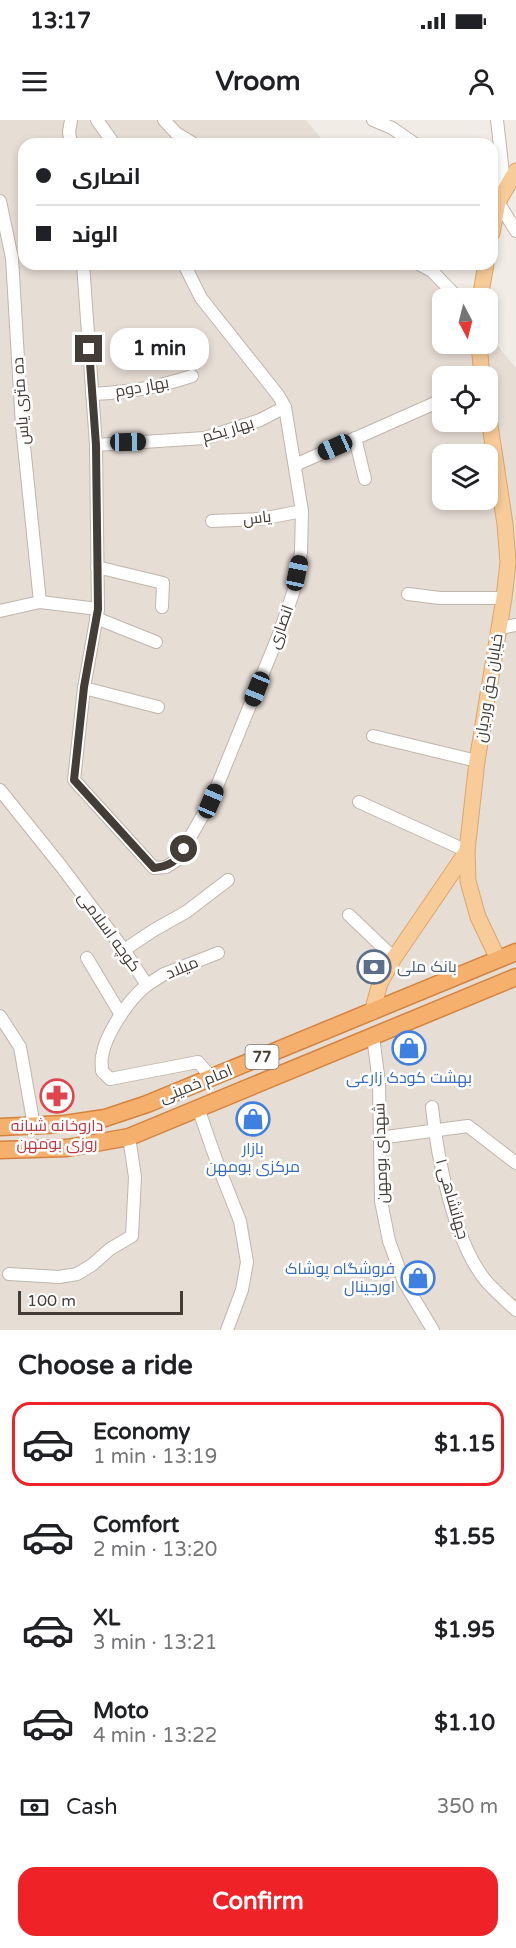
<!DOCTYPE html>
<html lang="en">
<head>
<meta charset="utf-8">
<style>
	:root { --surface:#fff; --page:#f6f6f6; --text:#202124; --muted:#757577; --line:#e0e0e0; --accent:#ee2227 }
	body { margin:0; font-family:"Varela Round",Cairo,sans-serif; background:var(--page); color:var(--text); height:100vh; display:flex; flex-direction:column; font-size:22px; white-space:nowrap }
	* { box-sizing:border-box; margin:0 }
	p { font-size:20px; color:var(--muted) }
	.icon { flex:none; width:33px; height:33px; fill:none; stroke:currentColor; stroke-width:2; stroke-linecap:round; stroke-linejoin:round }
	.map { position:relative; height:1210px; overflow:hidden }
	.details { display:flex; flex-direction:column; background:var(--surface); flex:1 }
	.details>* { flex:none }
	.guide { position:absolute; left:18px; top:18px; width:480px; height:132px; border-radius:18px; box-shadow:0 3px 9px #0003; display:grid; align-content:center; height:132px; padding:0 18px; background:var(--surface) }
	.needle { width:39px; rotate:173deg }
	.tools { position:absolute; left:432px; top:168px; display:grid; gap:12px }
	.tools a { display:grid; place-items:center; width:66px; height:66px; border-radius:12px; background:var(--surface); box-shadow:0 3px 9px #0003; font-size:30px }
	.scale { position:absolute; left:18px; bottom:15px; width:165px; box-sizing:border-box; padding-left:6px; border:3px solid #443c36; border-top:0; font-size:16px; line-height:21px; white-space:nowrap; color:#443c36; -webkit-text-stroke:4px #fff; paint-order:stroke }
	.end { position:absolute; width:27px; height:27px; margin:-14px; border:8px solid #443c36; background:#fff; box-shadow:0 0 0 3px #fff }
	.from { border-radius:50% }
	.bubble { position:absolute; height:42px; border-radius:18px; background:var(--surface); box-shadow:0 3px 9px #0003; font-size:20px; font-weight:700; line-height:42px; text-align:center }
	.car { position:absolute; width:18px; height:36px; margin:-18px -9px; border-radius:8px; box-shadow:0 0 4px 2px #0007; background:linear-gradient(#222 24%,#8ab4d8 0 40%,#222 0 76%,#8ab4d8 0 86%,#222 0) }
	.guide b { display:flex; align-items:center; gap:21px; height:57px; font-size:22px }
	.guide b+b { border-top:2px solid var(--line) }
	.guide i { width:15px; height:15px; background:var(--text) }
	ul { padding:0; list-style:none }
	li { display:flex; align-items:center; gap:18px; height:84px; margin:0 12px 9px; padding:0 6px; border:3px solid transparent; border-radius:18px }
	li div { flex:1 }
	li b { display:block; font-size:22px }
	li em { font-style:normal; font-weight:700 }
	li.selected { border-color:var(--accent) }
	li>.icon { width:54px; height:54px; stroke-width:1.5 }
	h2 { padding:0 18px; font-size:27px; line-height:72px }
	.pay { display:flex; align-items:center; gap:15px; height:66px; padding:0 18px; font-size:22px }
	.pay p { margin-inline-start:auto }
	.cta { display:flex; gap:12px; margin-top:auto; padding:12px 18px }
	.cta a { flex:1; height:69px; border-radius:18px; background:var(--accent); color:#fff; font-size:24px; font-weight:700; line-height:69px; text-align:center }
	.status { display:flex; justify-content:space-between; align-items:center; height:42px; padding:0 30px; background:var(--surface); direction:ltr }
	.status svg { height:16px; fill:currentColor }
	header { display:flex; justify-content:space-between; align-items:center; height:78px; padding:0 18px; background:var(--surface); font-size:27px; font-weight:700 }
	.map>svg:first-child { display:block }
</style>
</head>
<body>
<div class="status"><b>13:17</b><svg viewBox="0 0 49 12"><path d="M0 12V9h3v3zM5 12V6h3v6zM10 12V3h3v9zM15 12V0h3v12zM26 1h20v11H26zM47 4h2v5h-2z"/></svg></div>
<header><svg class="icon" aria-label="menu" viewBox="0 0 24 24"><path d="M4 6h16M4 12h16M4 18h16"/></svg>Vroom<svg class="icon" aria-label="person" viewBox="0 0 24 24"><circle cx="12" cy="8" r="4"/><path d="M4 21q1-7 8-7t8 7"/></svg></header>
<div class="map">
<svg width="516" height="1210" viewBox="0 0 516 1210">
	<rect width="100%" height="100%" fill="#f2ece6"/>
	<!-- residential -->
	<path fill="#e6ddd5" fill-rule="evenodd" d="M0,0H306L326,24H24V144H428L457,178H442V224H488V214L516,248V1210H0ZM442,256H488V302H442ZM442,334H488V380H442Z"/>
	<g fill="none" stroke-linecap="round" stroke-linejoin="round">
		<!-- minor casing -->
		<g stroke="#c0b5ac" stroke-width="14">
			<g id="minor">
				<path d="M71,0L69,12L71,24"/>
				<path d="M97,0L114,24"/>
				<path d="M164,0L176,13L194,24"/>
				<path d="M373,0L392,8L415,24"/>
				<path d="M497,0L505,70"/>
				<path d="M492,64L502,75"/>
				<path d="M0,81L12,138L22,306L40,482"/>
				<path d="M498,82L516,111"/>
				<path d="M83,144L96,325L98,489L84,568L74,660L154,748L166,747L177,740L211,681L279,514L293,473L301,432L302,391L285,287L278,275L201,178L184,144"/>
				<path d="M419,144L432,151L458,178"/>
				<path d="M92,274C130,272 155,268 192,256"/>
				<path d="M355,318L365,359"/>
				<path d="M96,325L205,318L260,300L285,287"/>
				<path d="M295,345L442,280"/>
				<path d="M212,401L261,399L302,391"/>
				<path d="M97,447L163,463L162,487"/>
				<path d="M408,474L440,478H504"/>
				<path d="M0,491L40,482L98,489"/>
				<path d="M96,498L156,522"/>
				<path d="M499,508L516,505"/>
				<path d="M84,568L158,587"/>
				<path d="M373,616L477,641"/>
				<path d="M0,670L61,746L124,830L147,865C129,879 105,914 102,937C101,941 102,947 102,951L110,959L198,942L212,958"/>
				<path d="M359,682L467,731"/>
				<path d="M349,795L394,838"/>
				<path d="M124,830L154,810L186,792L228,760"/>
				<path d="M87,838L121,895"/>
				<path d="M147,865L164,854L218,833"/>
				<path d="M0,896L20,927L34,1006"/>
				<path d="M373,916L379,963L381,1081L389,1121L404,1162L433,1210"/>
				<path d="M432,987C437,1037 454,1122 486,1161C495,1171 506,1181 516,1190"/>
				<path d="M198,988L219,1048L240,1101L247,1142L242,1170L227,1210"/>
				<path d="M379,1018L468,1006L516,1043"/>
				<path d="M9,1154L59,1157L77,1154L92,1145L110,1129L132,1116L135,1057L129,1017"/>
			</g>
		</g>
		<!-- major casing -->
		<g stroke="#dda66a" stroke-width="17">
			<g id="major">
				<path d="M492,113L498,82L516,51"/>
				<path d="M480,178L486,144"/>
				<path d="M479,224L482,256"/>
				<path d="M488,292L505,404L508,442L504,478L477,641L467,731L468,761L478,797L498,839"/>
				<path d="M372,892L380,863L394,838L467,731"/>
			</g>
		</g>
		<!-- highway casing -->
		<g stroke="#d4833e" stroke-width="19">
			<g id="highway">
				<path d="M0,1007L65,1004L105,998L147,984L516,832"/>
				<path d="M0,1030L67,1028L129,1017L516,857"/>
			</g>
		</g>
		<!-- minor -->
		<use href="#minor" stroke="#fff" stroke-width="12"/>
		<!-- major -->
		<use href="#major" stroke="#f8cc99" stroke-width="15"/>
		<!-- highway -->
		<use href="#highway" stroke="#f5b06e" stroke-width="16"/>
	</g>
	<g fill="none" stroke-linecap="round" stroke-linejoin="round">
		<!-- route -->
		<path stroke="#443c36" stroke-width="8" d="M89,229L96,325L98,489L84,567L74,660L154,748C169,746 176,742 184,729"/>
	</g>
	<!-- icons -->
	<defs>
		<g id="bank-ring" transform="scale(1.725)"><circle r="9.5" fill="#fff" stroke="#5c6f8a" stroke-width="1.5"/><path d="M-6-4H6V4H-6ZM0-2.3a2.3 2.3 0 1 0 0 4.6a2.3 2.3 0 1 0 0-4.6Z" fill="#5c6f8a"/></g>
		<g id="shop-ring" transform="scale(1.725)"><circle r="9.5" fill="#fff" stroke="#3f7fe0" stroke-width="1.5"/><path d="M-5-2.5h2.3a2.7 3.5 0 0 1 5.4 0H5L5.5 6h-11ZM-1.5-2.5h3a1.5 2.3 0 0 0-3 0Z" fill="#3f7fe0"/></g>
		<g id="pharmacy-ring" transform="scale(1.725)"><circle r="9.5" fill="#fff" stroke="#e0444e" stroke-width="1.5"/><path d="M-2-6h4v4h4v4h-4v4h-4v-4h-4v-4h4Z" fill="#e0444e"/></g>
	</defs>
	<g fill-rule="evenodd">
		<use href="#bank-ring" x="374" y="847"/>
		<use href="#shop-ring" x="409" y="928"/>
		<use href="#pharmacy-ring" x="57" y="976"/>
		<use href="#shop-ring" x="253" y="999"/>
		<use href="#shop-ring" x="418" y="1158"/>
	</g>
	<g text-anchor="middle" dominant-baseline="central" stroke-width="5" stroke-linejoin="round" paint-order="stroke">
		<!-- shield labels -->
		<rect fill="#fff" stroke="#7c7672" stroke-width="1.5" x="245.5" y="925" width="33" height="24" rx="4.5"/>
		<g font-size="15" font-weight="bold" fill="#443c36">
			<text x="262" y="937">77</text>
		</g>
		<!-- street labels -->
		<g font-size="16" fill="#443c36" stroke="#fff">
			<text transform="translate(142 267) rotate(-10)">بهار دوم</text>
			<text transform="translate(21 281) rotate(-94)">ده متری یاس</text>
			<text transform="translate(228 310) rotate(-17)">بهار یکم</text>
			<text transform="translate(257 398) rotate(-6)">یاس</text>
			<text transform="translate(281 507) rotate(-70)">انصاری</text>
			<text transform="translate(489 568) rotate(-81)">خیابان حق وردیان</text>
			<text transform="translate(109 812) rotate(54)">کوچه اسلامی</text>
			<text transform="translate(182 848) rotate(-23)">میلاد</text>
			<text transform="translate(196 964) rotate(-22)">امام خمینی</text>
			<text transform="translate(381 1033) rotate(-92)">شهدای بومهن</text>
			<text transform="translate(452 1079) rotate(74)">جهانشاهی ۱</text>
		</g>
		<!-- service labels -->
		<g font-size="16" fill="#4e5e75" stroke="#fff" text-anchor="start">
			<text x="397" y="847">بانک ملی</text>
		</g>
		<!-- shop labels -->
		<g font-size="16" fill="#366cbe" stroke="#fff">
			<text x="409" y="958">بهشت کودک زارعی</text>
			<text x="253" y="1029">بازار<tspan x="253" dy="18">مرکزی بومهن</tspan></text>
			<text x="395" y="1149" text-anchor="end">فروشگاه پوشاک<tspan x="395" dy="18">اورجینال</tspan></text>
		</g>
		<!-- health labels -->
		<g font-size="16" fill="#be3a42" stroke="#fff">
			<text x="57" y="1006">داروخانه شبانه<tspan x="57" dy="18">روزی بومهن</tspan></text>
		</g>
	</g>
</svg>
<div class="tools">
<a><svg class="needle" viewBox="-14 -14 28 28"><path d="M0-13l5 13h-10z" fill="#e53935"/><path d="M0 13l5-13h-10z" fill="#757577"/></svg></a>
<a><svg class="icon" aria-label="locate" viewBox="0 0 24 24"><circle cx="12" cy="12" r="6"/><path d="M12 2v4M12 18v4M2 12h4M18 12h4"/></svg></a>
<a><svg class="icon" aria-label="layers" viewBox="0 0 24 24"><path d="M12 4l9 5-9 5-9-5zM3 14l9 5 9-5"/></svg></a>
</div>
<div class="scale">100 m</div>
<i class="end from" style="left:184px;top:729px"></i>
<i class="end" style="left:89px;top:229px"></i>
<div class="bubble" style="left:110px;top:208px;width:99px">1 min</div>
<i class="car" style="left:128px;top:322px;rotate:89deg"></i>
<i class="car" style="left:335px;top:327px;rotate:246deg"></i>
<i class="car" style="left:297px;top:453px;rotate:12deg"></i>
<i class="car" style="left:257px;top:569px;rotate:202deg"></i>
<i class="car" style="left:211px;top:681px;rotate:23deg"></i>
<div class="guide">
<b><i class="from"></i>انصاری</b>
<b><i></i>الوند</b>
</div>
</div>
<section class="details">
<h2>Choose a ride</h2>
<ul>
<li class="selected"><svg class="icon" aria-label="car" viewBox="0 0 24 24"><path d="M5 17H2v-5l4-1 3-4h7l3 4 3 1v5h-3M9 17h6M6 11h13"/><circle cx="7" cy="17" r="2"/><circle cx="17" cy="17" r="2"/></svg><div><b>Economy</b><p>1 min · 13:19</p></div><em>$1.15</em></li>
<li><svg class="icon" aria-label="car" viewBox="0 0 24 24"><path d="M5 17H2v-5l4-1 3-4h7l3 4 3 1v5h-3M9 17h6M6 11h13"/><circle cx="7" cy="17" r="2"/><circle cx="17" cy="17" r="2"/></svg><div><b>Comfort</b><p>2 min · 13:20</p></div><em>$1.55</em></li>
<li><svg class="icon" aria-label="car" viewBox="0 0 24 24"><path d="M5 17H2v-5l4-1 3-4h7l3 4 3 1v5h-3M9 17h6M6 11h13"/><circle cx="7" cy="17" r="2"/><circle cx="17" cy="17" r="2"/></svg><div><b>XL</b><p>3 min · 13:21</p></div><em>$1.95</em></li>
<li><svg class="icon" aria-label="car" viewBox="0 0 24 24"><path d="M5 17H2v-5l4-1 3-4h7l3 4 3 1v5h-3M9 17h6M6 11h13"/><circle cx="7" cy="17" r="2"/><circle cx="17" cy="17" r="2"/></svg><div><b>Moto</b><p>4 min · 13:22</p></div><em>$1.10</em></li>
</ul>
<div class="pay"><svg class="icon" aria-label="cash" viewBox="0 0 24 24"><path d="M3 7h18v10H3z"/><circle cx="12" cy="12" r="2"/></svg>Cash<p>350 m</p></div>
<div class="cta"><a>Confirm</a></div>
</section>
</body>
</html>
